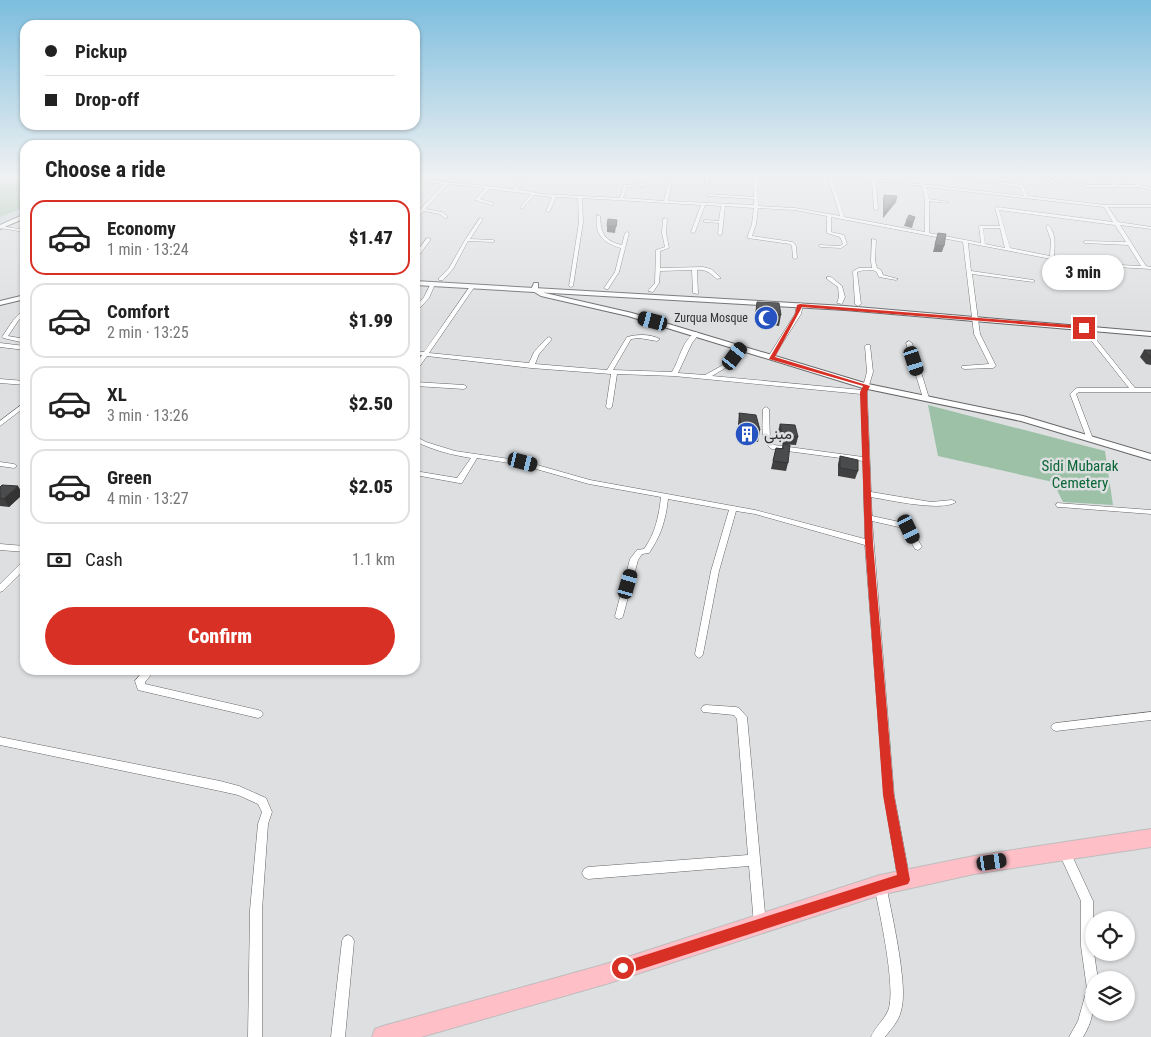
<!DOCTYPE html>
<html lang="en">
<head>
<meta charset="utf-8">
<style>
	:root { --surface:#fff; --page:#f6f6f6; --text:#222; --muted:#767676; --line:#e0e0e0; --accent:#d93025 }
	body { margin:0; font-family:"Roboto Condensed",Vazirmatn,sans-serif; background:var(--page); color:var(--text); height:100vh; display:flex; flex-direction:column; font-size:19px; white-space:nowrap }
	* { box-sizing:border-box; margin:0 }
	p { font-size:16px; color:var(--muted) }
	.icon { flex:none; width:28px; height:28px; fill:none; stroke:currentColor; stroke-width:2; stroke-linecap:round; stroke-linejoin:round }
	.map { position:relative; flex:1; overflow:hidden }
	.panel { position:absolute; left:20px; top:140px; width:400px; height:535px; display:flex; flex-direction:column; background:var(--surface); border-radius:15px; box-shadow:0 1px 4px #0004 }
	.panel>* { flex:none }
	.guide { position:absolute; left:20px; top:20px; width:400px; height:110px; border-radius:15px; box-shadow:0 1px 4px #0004; display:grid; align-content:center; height:110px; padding:0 25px; background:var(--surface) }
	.fabs { position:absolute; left:1085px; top:911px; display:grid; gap:10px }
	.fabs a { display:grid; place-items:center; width:50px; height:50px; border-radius:50%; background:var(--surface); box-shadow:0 1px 4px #0004; font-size:25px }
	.end { position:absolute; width:22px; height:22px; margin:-11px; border:6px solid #d93025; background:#fff; box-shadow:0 0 0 2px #fff }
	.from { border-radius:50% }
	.bubble { position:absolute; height:35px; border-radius:18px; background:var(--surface); box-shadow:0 1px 4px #0004; font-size:16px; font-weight:800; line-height:35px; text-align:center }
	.car { position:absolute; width:15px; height:30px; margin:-15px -8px; border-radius:6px; box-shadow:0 0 4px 1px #0007; background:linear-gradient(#222 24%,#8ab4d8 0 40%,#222 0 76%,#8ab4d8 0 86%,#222 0) }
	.guide b { display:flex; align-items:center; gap:18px; height:48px; font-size:19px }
	.guide b+b { border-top:1px solid var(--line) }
	.guide i { width:12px; height:12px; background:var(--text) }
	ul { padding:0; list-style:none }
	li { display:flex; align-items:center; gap:15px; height:75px; margin:0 10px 8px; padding:0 15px; border:2px solid var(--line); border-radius:15px }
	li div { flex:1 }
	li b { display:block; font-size:19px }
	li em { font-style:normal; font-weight:800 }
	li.current { border-color:var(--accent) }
	li>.icon { width:45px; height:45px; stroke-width:1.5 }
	h2 { padding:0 25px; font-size:22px; line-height:60px }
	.pay { display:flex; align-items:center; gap:12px; height:55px; padding:0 25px; font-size:19px }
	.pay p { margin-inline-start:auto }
	.action { display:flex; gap:10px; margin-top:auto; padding:10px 25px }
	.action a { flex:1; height:58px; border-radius:30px; background:var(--accent); color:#fff; font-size:20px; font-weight:800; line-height:58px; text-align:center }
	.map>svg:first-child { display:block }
</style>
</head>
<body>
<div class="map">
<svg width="1151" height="1037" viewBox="0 0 1151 1037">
	<rect width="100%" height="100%" fill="#dedfe1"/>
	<!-- built -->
	<path fill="#ccd4db" d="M0,175H25V213L0,224Z"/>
	<!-- green -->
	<g fill="#9cc1a6">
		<path d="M25,182V207L0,217V187L6,184Z"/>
		<path d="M928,405L1105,451L1113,505L1063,502L1053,482L938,456Z"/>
	</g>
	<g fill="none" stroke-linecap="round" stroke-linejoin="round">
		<!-- minor casing -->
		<g stroke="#656668" stroke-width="1">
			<g id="minor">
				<path d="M597,175H601L598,177Z"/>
				<path d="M645,175H649L646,186L627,187L623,198L664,201L668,182L670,181L672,182L668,201L754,205V199L708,196L706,195L708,194L754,197L753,177L755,176H849L1024,196L1020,187L937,175H949L1023,185L1028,196L1105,205H1151V207H1108L1118,222L1151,227V229L1120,225L1146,266L1151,267V269L1098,266L1072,263L1078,285L1076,286L1074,285L1067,262L968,243L971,271L1033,280L1035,281L1033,282L972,274L980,334L996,366L993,368L964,369L961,367L962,366L989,364L974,334L963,242L831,217V232L844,235L847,244L841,248L821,247L819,246V245L840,246L843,244L840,237L827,233V216L795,210L758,208L756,224L752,236L793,242L796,246L797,258L795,259L793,258L792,246L790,244L747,238L752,224L754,208L725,206L722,234L720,235L718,234L719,223L705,222L703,221L705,220L719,221L721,206L705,205L695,232L693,233L691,232L701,205L582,198L583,222L573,286L571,287L569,286L579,222L578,198L556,197L550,211L548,212L546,211L552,197L534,195L522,209L520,208L531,194L489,189L480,199L493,203L494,204L492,205L475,200L485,188L448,184L425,209L442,212L447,216V218H445L440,214L424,211L415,219V215L444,184L415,181V179L514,189L524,176L526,177L517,189L542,194L620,198L624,185L643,184ZM757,178H828L840,216L795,208L758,206ZM832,178H849L872,181L874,209L876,210L878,209L876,181L922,186L925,200V232L844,217ZM926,187L1104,207L1113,222L997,207L995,208L1000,226H979L981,243L929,233V201L947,203L949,202L929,199ZM999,210L1115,225L1126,242L1085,241L1083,242L1085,243L1128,245L1141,266L1098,264L1054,257C1055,245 1056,233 1048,225L1046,226L1051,240L1050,256L1010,248ZM983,228H1000L1005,248L985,244Z"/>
				<path d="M705,175H709V185L707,186L705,185Z"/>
				<path d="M993,175H1005L1019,178L1017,179Z"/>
				<path d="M1041,175H1046L1058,184L1055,185Z"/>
				<path d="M1059,175H1065L1087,185H1113L1092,175H1098L1115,183V185H1137L1115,175H1121L1139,183V185L1151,188V190L1139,187H1086Z"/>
				<path d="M597,215L600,216C601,233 604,241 622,245L625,233L627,232L629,233L619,272L608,289H606L604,288L615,272L621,248C603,243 594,234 597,215Z"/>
				<path d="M480,218L483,219L470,239L493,240L495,241L493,242L468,241L453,269L443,280H439V278L449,268L465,240Z"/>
				<path d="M665,218L667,219L666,233L669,248L660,251V268L703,267L711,269L721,278L717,279C710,273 706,269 697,270L698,294L693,293L692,270L660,271L659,283L653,292L648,291L655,283L656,250L665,247L662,233L663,219Z"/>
				<path d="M0,226L25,230V232L0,228Z"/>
				<path d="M427,238L431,239L417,258H415V254Z"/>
				<path d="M872,239L876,240L875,261L877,268L881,270L883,275L898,279L896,280L879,277C878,275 877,272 875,271C871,269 862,270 857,272L861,304L858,306L855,304L853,271L859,268H872L871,261Z"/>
				<path d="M827,277H831L842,286L845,297L842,304L837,303L839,297L838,287L827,279Z"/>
				<path d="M431,283L435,284L429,298L417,311L415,312V307L424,297Z"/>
				<path d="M471,285L475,286L429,353L529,363L534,352L547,338L549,337L552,339L539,354L535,364L607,370L627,337C638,334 650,334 660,339L657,341L639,338L631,339L613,370L672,372C680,359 682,340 696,332L699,334L692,343L678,373L705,375L723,365L739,347L741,346L744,348L727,367L712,376L862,390L867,372L865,346L866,345H870L873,372L867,392L871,492L931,502L952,500L956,502C942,512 889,500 871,497L872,516L909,524L922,547L918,550L915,549L903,528L872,521L894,795L910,880L908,884L904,886L900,884L898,880L884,795L865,545L755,514L736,511L719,571L703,654L702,656L699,658L696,656L695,654L711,571L729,510L668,499C666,519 661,536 649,553L642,554L638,560L623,616L622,618L619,619L616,618L615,616L630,559L637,550L644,549C655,534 659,516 661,497L589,484L522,465L477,458L462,483H459L415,475V471L457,478L471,458C452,455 432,450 415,441V436L426,442L455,451L523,461L590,480L755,510L865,539L863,461L772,449C759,442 763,422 763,409L766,407L769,409L770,441L774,445L863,457L861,394L674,376L617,374L612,407L609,409L606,407L611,374L531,368L427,356L417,370L415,371V365L422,355H415V351L424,352Z"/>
				<path d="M800,303L803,305L801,314L773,358H769L768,357L795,314L797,305Z"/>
				<path d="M25,310V314L18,321L8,336L25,339V343L3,338L2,337C9,327 14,316 25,310Z"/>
				<path d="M1084,326L1086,327L1135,388H1151V392H1079L1076,394L1093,439L1090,441L1087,439L1070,394L1075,389L1077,388H1129L1082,329V327Z"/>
				<path d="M909,341L912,343L929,398L928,399L926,400L923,398L906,343Z"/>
				<path d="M0,343L25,346V350L0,347Z"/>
				<path d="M0,379L25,381V385L0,383Z"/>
				<path d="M415,382L464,385L467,387L464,389L415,386Z"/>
				<path d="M25,402V407L0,426V421Z"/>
				<path d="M0,462L14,464L17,466L14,468L0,466Z"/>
				<path d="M1057,503L1151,510V514L1060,507H1057L1056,505Z"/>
				<path d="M0,544L25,546V552L0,550Z"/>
				<path d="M25,561V569L3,591L0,592V584L22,562Z"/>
				<path d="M144,670H155L145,682V684L258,710L261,711L263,714L261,717L258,718L138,690L135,681Z"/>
				<path d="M706,705L736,707L739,708L747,717L766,924L764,928L760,930L756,928L754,924L749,866L588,879L584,877L582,873L584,869L588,867L748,855L737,719L734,715L703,712L701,709L703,706Z"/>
				<path d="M1151,712V720L1056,731L1053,730L1051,727L1053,724L1056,723Z"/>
				<path d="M0,737L220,781L239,786L266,798L272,812L268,824L262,910V1037H248L250,910L258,824L262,812L258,804L238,795L220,791L0,745Z"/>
				<path d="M1064,846L1068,847L1093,901V946L1098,980H1094C1094,1002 1095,1018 1083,1037H1069L1078,1021L1087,989L1081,946V901L1058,851L1060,847Z"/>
				<path d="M880,879L884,881L886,885C892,915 899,946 902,976C903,987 904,1000 901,1011C899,1021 891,1029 885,1037H871C875,1027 884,1020 888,1011C897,990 879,910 874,885L876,881Z"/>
				<path d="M348,935L352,937L354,941L345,1037H331L342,941L344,937Z"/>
			</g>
		</g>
		<!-- tertiary casing -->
		<g stroke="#656668" stroke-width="2">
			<path id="tertiary" d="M534,283H538V289L545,293L632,313L868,384L1023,416L1151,454V460L1021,421L863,388L628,316L541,296L531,290Z"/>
		</g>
		<!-- secondary casing -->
		<g stroke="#656668" stroke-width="2">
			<g id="secondary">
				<path d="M25,214V218L0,229V225Z"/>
				<path d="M415,281L845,306L1151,332V336L845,310L415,285Z"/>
				<path d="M25,295V299L0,305V301Z"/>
			</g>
		</g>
		<!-- primary casing -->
		<g stroke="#bdbdbe" stroke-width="2">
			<path id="primary" d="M1151,829V847L974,874L880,895L606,984L421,1037H372L375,1029L383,1026L606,964L880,875L974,856Z"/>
		</g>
		<!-- minor -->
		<use href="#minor" fill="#fff" fill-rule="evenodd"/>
		<!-- tertiary -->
		<use href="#tertiary" fill="#fff" fill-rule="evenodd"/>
		<!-- secondary -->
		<use href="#secondary" fill="#fff" fill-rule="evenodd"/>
		<!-- primary -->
		<use href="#primary" fill="#ffbfc7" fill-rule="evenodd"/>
	</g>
	<!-- wall -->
	<g fill="#404041">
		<path d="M884,195L897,196L896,202L883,218V200Z"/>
		<path d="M915,217L912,228L904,226L906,221Z"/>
		<path d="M617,220L615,233L607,232V226Z"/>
		<path d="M938,233L944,246L942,252H933Z"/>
		<path d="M757,302L781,315L779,326L754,322Z"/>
		<path d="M1144,350H1151V365L1146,364L1140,357Z"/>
		<path d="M739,413L760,430L758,442H740L738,424Z"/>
		<path d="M780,424L798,437L796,445L780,444L778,431Z"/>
		<path d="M783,444L788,463L786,471L771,469L776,448H782Z"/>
		<path d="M840,456L858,471L855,479L838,476V464Z"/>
		<path d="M0,487L23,494L9,507L0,506Z"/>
	</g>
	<!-- shaded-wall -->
	<g fill="#343435">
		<path d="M897,196L896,202L883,218L884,212Z"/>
		<path d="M18,486L23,494L9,507L4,499Z"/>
	</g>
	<!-- building -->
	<g fill="#4a4b4c" stroke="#343435">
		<path d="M884,195L897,196L884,212Z"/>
		<path d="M909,215L915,217L913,222L906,221Z"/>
		<path d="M608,219L617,220L616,227L607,226Z"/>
		<path d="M938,233L946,234L944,246L935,245Z"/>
		<path d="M757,302L779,303L781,315L756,312Z"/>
		<path d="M1144,350H1151V357H1150Z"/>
		<path d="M739,413L756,415L760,430H742Z"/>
		<path d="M780,424L795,425L798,437L782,436Z"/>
		<path d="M783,444L790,445L788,463L773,461L776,448L783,449Z"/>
		<path d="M840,456L858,460V471L840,468Z"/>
		<path d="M2,485L18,486L4,499L0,498V487Z"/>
	</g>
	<!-- sky -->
	<linearGradient id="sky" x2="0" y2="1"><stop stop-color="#7cbdde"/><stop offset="0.55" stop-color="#f0f1f2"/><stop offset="1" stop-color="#f0f1f2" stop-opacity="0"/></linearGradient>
	<rect width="1151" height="320" fill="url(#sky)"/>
	<!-- route -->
	<path fill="#d93025" d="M800,304L1084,326L1087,328L1084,329L802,307L775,357L870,386L867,392L873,543L894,795L910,880L908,884L880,892L623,975L618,973L616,968L618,964L623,962L897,875L883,795L865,543L860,392L863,386L769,359L795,314L797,305Z"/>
	<!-- icons -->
	<defs>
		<g id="mosque-disc" transform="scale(1.25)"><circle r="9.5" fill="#2554c2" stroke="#dedfe1"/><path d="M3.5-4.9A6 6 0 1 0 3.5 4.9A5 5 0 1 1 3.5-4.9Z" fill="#fff"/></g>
		<g id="building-disc" transform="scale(1.25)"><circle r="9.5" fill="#2554c2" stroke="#dedfe1"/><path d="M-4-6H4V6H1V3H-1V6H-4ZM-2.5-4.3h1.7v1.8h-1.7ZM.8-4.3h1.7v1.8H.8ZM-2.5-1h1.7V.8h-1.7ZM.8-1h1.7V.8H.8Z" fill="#fff"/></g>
	</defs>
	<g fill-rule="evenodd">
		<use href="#mosque-disc" x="766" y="318"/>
		<use href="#building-disc" x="747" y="434"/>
	</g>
	<g text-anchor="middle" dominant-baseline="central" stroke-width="5" stroke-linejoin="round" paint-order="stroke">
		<!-- far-poi labels -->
		<g font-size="12" fill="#323233" stroke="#dedfe1" text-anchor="end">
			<text x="748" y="318">Zurqua Mosque</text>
		</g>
		<!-- poi labels -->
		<g font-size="15" fill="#323233" stroke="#dedfe1" text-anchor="start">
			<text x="764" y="434">مبنى</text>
		</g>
		<!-- park labels -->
		<g font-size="15" fill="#0a6636" stroke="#dedfe1">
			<text x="1080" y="466">Sidi Mubarak<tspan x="1080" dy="17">Cemetery</tspan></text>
		</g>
	</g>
</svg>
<div class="fabs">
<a><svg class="icon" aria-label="locate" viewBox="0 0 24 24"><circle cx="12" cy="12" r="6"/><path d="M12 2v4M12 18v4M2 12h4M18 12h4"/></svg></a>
<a><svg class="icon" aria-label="layers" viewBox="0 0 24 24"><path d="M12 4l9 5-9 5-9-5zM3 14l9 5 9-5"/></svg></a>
</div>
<i class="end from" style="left:623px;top:968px"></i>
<i class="end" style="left:1084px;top:328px"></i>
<div class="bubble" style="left:1042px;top:255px;width:82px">3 min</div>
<i class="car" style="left:653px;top:321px;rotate:285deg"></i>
<i class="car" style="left:735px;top:356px;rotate:37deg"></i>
<i class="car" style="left:914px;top:361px;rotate:162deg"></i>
<i class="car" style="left:523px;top:462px;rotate:104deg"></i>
<i class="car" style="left:909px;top:529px;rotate:154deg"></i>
<i class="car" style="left:628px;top:584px;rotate:16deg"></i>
<i class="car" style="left:992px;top:862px;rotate:81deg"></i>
<div class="guide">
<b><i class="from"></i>Pickup</b>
<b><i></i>Drop-off</b>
</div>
<section class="panel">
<h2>Choose a ride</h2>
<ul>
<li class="current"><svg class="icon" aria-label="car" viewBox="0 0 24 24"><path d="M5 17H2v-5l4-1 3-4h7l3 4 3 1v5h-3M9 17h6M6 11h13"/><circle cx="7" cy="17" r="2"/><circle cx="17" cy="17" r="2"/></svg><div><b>Economy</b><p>1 min · 13:24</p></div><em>$1.47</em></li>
<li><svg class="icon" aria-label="car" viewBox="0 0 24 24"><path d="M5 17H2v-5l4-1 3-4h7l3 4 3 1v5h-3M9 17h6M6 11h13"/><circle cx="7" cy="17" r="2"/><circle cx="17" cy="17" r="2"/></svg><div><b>Comfort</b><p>2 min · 13:25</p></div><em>$1.99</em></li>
<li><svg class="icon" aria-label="car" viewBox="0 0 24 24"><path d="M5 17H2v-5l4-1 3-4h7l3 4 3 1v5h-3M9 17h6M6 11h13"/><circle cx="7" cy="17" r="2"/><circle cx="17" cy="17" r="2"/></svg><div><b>XL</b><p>3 min · 13:26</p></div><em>$2.50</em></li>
<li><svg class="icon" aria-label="car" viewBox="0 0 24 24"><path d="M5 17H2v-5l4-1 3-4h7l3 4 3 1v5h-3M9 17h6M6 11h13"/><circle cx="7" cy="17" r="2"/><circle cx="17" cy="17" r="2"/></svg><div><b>Green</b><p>4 min · 13:27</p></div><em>$2.05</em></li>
</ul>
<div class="pay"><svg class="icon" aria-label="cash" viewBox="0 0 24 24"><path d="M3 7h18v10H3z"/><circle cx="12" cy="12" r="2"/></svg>Cash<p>1.1 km</p></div>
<div class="action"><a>Confirm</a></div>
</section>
</div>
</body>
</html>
